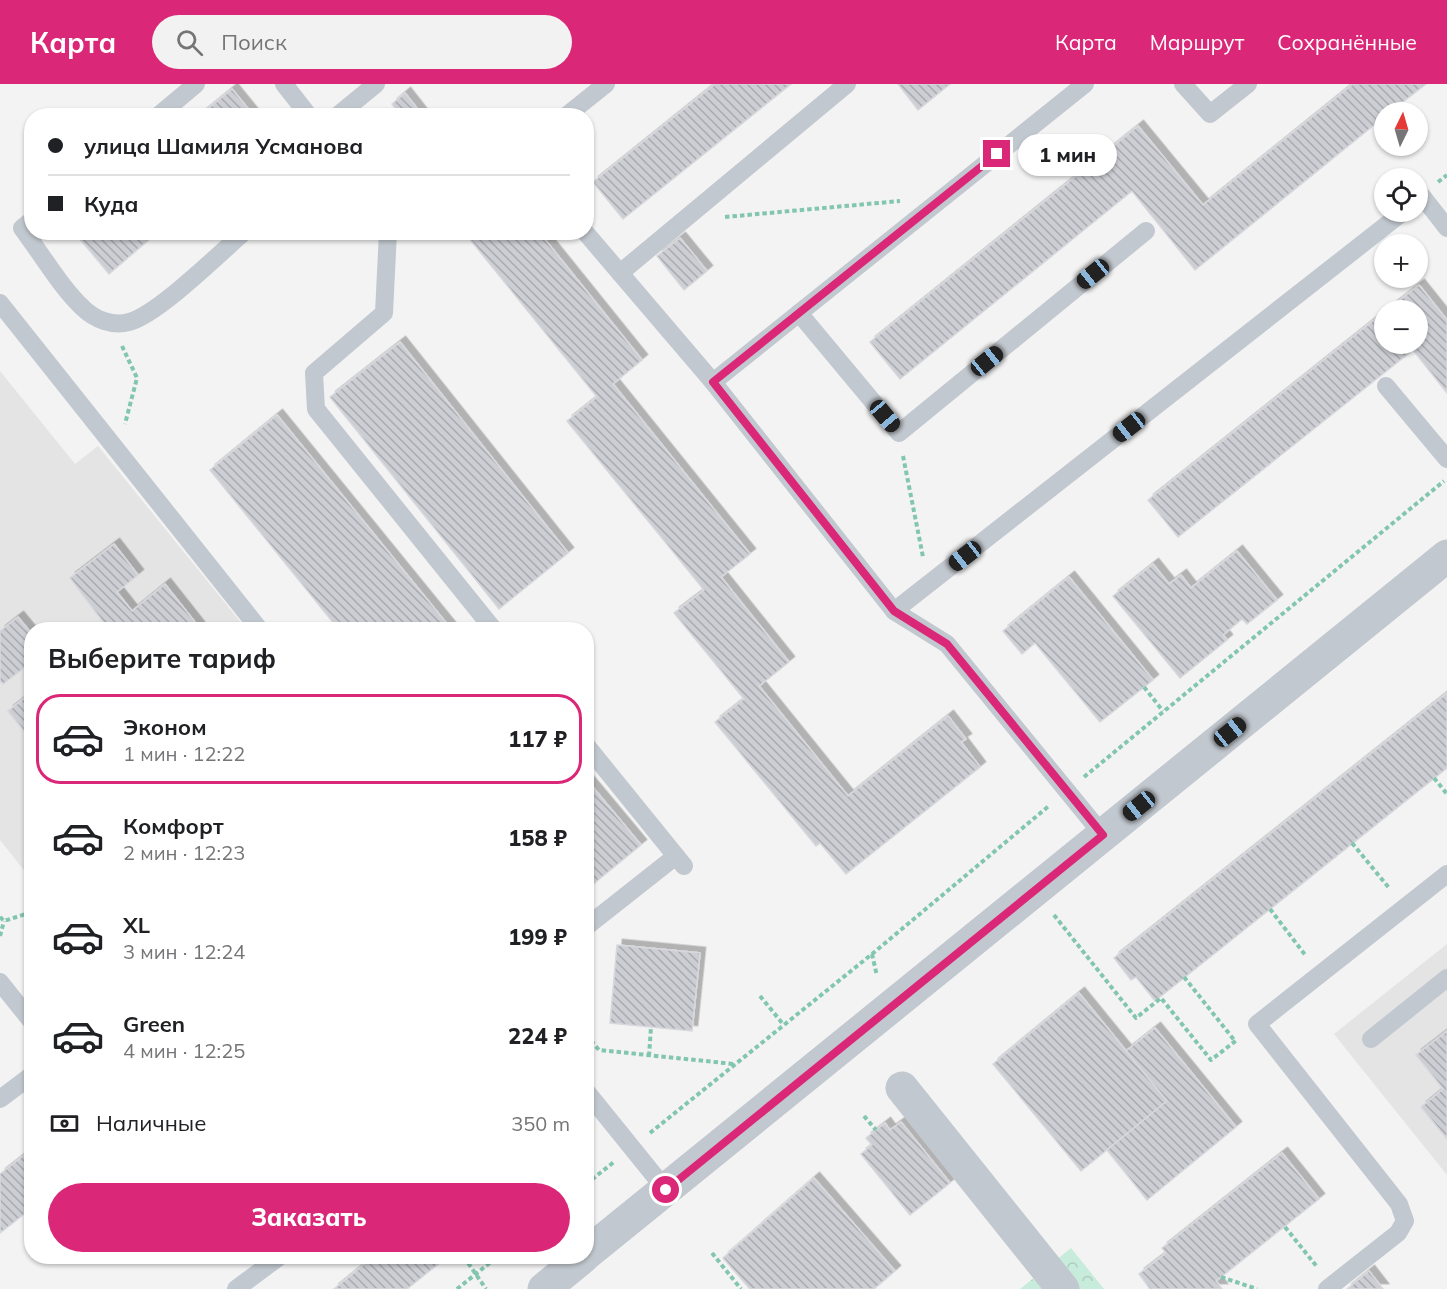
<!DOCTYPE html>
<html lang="ru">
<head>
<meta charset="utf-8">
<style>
	:root { --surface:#fff; --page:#f2f2f2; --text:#202124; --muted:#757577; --line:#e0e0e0; --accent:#db2777 }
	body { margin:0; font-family:Mulish,sans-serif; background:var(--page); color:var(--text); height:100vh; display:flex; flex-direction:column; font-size:22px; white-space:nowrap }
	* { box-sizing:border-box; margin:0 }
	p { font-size:20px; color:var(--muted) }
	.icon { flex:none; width:33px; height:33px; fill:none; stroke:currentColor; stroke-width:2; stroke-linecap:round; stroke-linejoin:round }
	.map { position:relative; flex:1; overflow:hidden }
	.panel { position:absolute; left:24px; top:538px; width:570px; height:642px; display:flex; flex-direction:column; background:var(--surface); border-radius:24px; box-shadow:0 2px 4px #0004 }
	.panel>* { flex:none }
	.top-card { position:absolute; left:24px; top:24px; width:570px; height:132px; border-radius:24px; box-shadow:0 2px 4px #0004; display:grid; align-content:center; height:132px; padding:0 24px; background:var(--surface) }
	.needle { width:39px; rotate:5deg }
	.controls { position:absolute; left:1374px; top:18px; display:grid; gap:12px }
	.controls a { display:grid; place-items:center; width:54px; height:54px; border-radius:50%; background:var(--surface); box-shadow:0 2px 4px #0004; font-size:30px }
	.end { position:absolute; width:27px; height:27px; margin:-14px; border:8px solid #db2777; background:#fff; box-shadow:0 0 0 3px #fff }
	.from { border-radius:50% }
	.bubble { position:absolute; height:42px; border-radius:21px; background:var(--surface); box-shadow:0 2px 4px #0004; font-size:20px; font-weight:800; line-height:42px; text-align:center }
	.car { position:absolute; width:18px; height:36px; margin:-18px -9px; border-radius:8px; box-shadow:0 0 4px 2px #0007; background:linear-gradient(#222 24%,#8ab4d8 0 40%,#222 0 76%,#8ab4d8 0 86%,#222 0) }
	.top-card b { display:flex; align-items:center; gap:21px; height:57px; font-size:22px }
	.top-card b+b { border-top:2px solid var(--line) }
	.top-card i { width:15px; height:15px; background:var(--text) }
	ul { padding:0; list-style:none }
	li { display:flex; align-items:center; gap:18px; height:90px; margin:0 12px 9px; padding:0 12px; border:3px solid transparent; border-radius:24px }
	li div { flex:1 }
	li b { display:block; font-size:22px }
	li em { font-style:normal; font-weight:800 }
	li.active { border-color:var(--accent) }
	li>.icon { width:54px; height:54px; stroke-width:1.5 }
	h2 { padding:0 24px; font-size:27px; line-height:72px }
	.pay { display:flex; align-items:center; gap:15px; height:66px; padding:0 24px; font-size:22px }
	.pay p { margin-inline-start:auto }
	.button { display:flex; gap:12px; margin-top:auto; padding:12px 24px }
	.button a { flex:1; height:69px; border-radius:36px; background:var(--accent); color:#fff; font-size:24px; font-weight:800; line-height:69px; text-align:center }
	header { display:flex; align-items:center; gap:36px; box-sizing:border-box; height:84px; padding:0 30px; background:var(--accent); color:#fff }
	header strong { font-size:28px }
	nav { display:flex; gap:33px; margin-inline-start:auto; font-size:21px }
	.search { width:420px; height:54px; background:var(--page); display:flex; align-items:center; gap:15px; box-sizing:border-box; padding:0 21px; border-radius:33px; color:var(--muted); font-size:22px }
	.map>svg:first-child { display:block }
</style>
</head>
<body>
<header>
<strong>Карта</strong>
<div class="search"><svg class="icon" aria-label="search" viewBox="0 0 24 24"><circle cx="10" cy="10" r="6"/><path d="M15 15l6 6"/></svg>Поиск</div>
<nav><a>Карта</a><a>Маршрут</a><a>Сохранённые</a></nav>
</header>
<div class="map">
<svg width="1447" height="1205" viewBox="0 0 1447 1205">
	<defs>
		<pattern id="park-crowns" width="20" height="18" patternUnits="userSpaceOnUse" patternTransform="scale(1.5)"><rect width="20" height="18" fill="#c7ecdb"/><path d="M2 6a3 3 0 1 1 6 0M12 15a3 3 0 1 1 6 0" fill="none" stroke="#adccbe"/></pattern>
		<pattern id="building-back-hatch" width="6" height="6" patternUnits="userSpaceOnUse" patternTransform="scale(1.5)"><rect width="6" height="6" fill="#cdced4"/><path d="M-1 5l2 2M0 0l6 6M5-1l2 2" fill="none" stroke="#a9aaaf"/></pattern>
		<filter id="shadow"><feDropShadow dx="5.5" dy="-5.5" stdDeviation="0" flood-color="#0004"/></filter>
	</defs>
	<rect width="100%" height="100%" fill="#f4f3f3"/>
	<!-- education -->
	<g fill="#e5e4e4">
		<path d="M0,287L75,380L98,362L247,546H32L31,795L0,756Z"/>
		<path d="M1447,860V1091L1334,950Z"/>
	</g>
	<!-- park -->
	<path fill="url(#park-crowns)" d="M1071,1164L1104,1205H1020Z"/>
	<!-- building -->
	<g fill="url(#building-back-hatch)" stroke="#d7d8dd" stroke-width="1.5" filter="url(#shadow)">
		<path d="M715,0H791L623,135L593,98Z"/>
		<path d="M898,0H950L918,26Z"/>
		<path d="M1353,0H1426L1390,28H1384V33L1195,186L1132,107L900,295L870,258L1138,42L1203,121Z"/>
		<path d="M232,5L254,32H199Z"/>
		<path d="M405,9L423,32H401L392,20Z"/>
		<path d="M74,148H158L109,190Z"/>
		<path d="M464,148H539L642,276L613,300L750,470L721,493L789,578L759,602L848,712L948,632L966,655L961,658L980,683L846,790L820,759L816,762L715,638L744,615L674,529L704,506L567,337L597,313Z"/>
		<path d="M680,154L707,187L684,206L657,172Z"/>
		<path d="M1419,201L1447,236V309L1413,266L1178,453L1148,416L1384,228V260H1418V226H1387Z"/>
		<path d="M400,258L568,469L499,525L330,313Z"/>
		<path d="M277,331L452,546H339L210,386Z"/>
		<path d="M114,460L138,491L117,508L132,527L165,500L199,543L195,546H109L70,494Z"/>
		<path d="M1237,467L1277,516L1247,540L1242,535L1223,551L1227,556L1180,594L1113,512L1153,480L1169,500L1181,491L1191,504Z"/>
		<path d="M1069,493L1153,596L1100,638L1035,559L1022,570L1003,547Z"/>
		<path d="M18,533L32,550V594L24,584L3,600L0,597V547Z"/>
		<path d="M32,608V657L8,627Z"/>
		<path d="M1447,609V684L1155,917L1136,893L1131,896L1114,874Z"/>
		<path d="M586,695L641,761L586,806Z"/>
		<path d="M617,861L700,869L692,947L610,939Z"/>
		<path d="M1079,909L1167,1017L1081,1087L993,980Z"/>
		<path d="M1155,944L1236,1043L1147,1116L1107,1066L1167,1017L1126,967Z"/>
		<path d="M1447,947V1055L1421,1023L1443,1005L1416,971Z"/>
		<path d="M901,1038L950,1099L910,1131L861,1070L872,1061L866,1054L885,1039L890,1046Z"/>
		<path d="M32,1065V1124L0,1149V1090Z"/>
		<path d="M1282,1069L1319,1115L1216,1197L1222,1205H1150L1139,1190L1166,1169L1162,1164Z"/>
		<path d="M814,1094L895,1187L874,1205H750L723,1174Z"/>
		<path d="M373,1173H447L407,1205H334Z"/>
		<path d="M1369,1187L1383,1205H1347Z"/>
	</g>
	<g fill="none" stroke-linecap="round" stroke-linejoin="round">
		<!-- path -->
		<g stroke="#82c6af" stroke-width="4" stroke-dasharray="4.5 3" stroke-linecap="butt">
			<path d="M1438,98L1447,91"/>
			<path d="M725,133L900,117"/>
			<path d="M122,262L137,294L125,340"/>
			<path d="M903,372L923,473"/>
			<path d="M1144,603L1163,627"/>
			<path d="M1084,693L1444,397"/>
			<path d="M1434,694L1447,710"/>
			<path d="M1352,759L1390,805"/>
			<path d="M1270,825L1306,872"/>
			<path d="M1054,831L1136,934L1161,914L1211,976L1238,955"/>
			<path d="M0,833L4,837L32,828"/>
			<path d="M0,852L4,837"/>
			<path d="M872,870L877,892"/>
			<path d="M1184,893L1235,957"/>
			<path d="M760,912L783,940"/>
			<path d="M586,951L599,966L734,980"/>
			<path d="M649,972L651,943"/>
			<path d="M864,1032L876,1046"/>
			<path d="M650,1049L872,870L1050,721"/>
			<path d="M586,1100L614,1078"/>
			<path d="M1285,1143L1318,1184"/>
			<path d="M712,1169L741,1205"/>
			<path d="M464,1173L486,1205"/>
			<path d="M1221,1193L1257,1205"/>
			<path d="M457,1205L497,1173"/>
		</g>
		<!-- lane -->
		<g stroke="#c2c8cf" stroke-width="18">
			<path d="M284,0L309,32"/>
			<path d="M1183,0L1210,30L1248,0"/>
			<path d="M158,32L196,0"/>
			<path d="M337,32L376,0"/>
			<path d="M566,32L606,0"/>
			<path d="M1418,116L1422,112L1447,144"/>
			<path d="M32,136L22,144C40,168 62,205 83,224C94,235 113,243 129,238C157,231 219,170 244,148"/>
			<path d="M388,148L384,229L314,289L316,325L494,546"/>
			<path d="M585,148L713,298L894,527L947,560L1103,751"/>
			<path d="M620,189L847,0"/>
			<path d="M0,219L260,546"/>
			<path d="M799,229L899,349L1146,147"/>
			<path d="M713,298L1085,0"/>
			<path d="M1386,302L1447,375"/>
			<path d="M894,527L1403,128"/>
			<path d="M586,661L684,782"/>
			<path d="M586,843L676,772"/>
			<path d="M0,898L32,938"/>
			<path d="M1371,955L1447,894"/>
			<path d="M586,1007L666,1106"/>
			<path d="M0,1015L32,991"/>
			<path d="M236,1205L279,1173"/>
			<path d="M1327,1205L1398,1149L1405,1137L1399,1120L1257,940L1447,790"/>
		</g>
		<!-- street -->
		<g stroke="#c2c8cf" stroke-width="33">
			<path d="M902,1004L1063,1205"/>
			<path d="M586,1170L1447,472"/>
			<path d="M544,1205L583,1173"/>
		</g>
	</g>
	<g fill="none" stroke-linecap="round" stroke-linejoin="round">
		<!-- route -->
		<path stroke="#db2777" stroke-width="8" d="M666,1106L1103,751L947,560L894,527L713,298L997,70"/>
	</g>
</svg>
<div class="controls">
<a><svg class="needle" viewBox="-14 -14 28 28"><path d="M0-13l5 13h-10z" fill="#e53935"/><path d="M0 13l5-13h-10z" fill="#757577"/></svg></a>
<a><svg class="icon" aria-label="locate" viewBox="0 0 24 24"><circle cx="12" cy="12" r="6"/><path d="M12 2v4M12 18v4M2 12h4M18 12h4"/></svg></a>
<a>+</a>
<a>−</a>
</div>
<i class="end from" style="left:666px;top:1106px"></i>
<i class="end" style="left:997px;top:70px"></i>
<div class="bubble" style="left:1018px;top:50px;width:99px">1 мин</div>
<i class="car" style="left:1093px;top:190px;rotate:231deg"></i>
<i class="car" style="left:987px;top:277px;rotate:51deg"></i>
<i class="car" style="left:885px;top:332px;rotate:140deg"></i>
<i class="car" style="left:1129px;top:343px;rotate:232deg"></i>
<i class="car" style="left:965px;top:472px;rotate:232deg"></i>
<i class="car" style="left:1230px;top:648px;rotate:51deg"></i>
<i class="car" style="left:1139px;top:722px;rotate:231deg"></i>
<div class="top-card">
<b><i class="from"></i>улица Шамиля Усманова</b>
<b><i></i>Куда</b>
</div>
<section class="panel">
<h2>Выберите тариф</h2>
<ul>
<li class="active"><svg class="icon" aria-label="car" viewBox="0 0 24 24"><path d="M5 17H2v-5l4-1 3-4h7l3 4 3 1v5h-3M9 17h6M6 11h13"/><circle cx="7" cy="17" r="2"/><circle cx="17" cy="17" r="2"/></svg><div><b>Эконом</b><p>1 мин · 12:22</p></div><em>117 ₽</em></li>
<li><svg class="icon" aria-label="car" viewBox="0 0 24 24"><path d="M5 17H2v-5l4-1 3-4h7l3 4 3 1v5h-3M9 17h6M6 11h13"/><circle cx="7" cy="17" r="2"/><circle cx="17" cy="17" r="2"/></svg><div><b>Комфорт</b><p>2 мин · 12:23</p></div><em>158 ₽</em></li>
<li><svg class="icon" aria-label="car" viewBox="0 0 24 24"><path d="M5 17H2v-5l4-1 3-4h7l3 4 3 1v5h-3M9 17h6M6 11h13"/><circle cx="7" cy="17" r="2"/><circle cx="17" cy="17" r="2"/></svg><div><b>XL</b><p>3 мин · 12:24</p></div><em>199 ₽</em></li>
<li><svg class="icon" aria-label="car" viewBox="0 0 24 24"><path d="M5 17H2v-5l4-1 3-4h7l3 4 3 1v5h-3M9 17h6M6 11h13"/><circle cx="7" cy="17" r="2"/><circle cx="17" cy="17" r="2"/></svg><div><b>Green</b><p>4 мин · 12:25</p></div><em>224 ₽</em></li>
</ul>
<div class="pay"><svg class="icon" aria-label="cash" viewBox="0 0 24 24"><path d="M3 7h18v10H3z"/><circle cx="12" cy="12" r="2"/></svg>Наличные<p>350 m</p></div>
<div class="button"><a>Заказать</a></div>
</section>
</div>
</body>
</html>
